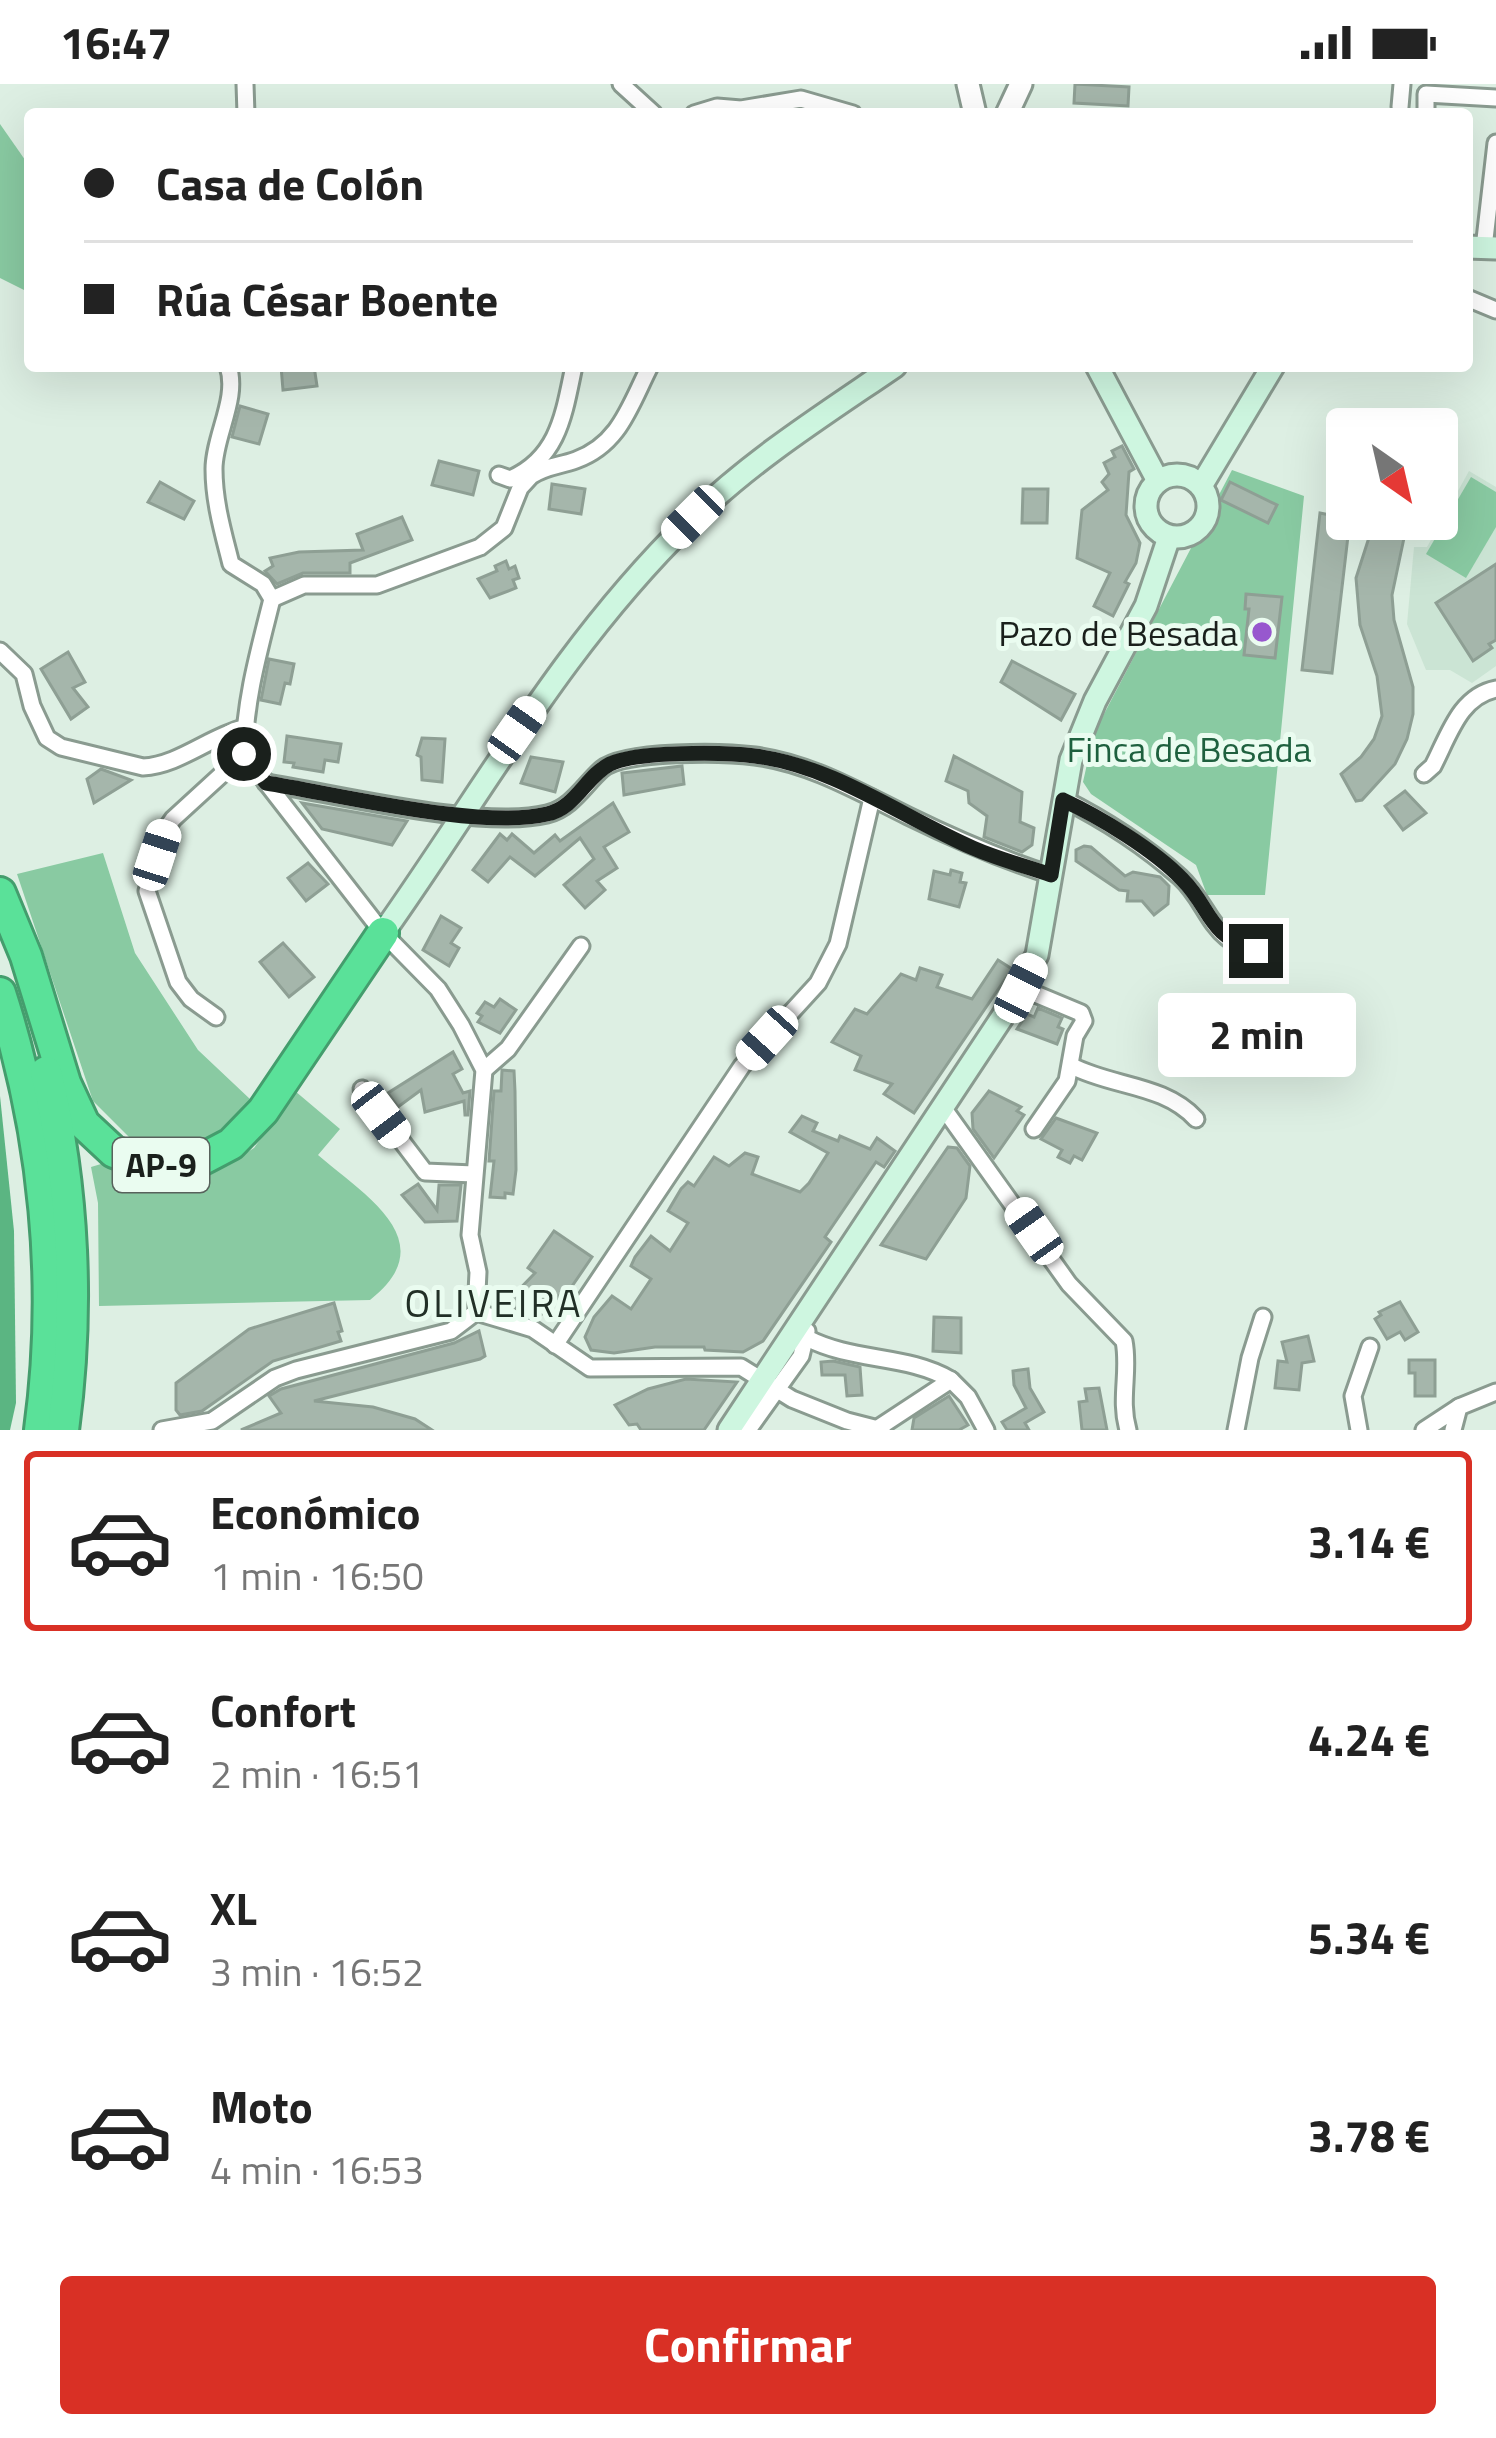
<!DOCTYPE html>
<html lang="es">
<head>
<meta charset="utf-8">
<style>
	:root { --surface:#fff; --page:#f6f6f6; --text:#222; --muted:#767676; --line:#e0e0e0; --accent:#d93025 }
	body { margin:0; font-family:"Titillium Web",sans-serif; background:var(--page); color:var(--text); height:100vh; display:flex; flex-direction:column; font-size:45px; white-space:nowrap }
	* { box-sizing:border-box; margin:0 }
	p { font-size:39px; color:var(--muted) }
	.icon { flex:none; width:66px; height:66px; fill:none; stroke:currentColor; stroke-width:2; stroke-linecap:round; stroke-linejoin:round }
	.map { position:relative; height:1346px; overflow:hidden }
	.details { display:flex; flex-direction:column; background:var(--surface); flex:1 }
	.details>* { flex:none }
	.top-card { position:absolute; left:24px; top:24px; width:1449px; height:264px; border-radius:12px; box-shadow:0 12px 48px #0002; display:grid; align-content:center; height:264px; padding:0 60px; background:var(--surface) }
	.needle { width:78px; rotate:146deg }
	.controls { position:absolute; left:1326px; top:324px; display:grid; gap:24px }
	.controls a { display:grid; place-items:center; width:132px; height:132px; border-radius:12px; background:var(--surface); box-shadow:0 12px 48px #0002; font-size:60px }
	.end { position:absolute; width:54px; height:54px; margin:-27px; border:15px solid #1a201c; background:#fff; box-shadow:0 0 0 6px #fff }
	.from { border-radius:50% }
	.bubble { position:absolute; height:84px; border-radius:12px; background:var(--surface); box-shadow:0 12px 48px #0002; font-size:39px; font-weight:700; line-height:84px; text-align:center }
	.car { position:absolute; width:36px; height:72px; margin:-36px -18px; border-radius:15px; box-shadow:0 0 9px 3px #0007; background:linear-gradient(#fff 24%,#345 0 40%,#fff 0 76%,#345 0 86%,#fff 0) }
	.top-card b { display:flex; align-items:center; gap:42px; height:114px; font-size:45px }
	.top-card b+b { border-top:3px solid var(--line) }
	.top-card i { width:30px; height:30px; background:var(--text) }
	ul { padding:21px 0 0; list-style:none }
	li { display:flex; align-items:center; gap:36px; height:180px; margin:0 24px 18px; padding:0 36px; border:6px solid transparent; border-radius:12px }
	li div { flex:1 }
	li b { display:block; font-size:45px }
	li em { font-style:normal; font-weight:700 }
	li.active { border-color:var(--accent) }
	li>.icon { width:108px; height:108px; stroke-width:1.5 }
	.primary-button { display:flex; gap:24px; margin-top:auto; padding:24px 60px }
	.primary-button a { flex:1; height:138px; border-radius:12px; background:var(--accent); color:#fff; font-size:48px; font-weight:700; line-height:138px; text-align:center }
	.status { display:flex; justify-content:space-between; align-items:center; height:84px; padding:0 60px; background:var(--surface); direction:ltr }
	.status svg { height:33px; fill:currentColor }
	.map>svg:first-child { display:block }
</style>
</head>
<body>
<div class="status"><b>16:47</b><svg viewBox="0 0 49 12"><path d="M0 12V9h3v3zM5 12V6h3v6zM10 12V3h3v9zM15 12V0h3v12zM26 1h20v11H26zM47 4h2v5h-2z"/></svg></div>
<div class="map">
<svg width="1496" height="1346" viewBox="0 0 1496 1346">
	<rect width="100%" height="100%" fill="#ddefe3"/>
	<!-- built -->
	<path fill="#cbe4d4" d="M1469,387L1496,403V582L1472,599L1450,586H1426L1407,540L1414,463H1427Z"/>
	<!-- green -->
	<g fill="#89caa2">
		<path d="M0,40L30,83V209L0,194Z"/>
		<path d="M1232,386L1304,412L1265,811H1207L1196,781L1091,710L1083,698L1094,649Z"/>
		<path d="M1471,393L1496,408V443L1466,494L1426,470Z"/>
		<path d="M103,769L135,869L198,966L251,1016L203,1062L130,1054L93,1017L17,790Z"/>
		<path d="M295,1007L340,1045L318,1071C364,1111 445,1157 370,1216L99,1222L98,1119L91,1083L101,1080L148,1100L207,1093L254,1064Z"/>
	</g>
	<!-- water -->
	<path fill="#5bb582" d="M0,1012L14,1147L16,1319L10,1346H0Z"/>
	<!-- building -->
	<g fill="#a5b6ab" stroke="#8e9f94" stroke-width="3">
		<path d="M1075,0L1129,3L1128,22L1074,19Z"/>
		<path d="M281,282H314L317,302L283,306Z"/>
		<path d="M240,322L268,330L259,360L232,353Z"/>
		<path d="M1122,362L1134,385L1129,388L1126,431L1140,459L1136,479L1125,498L1129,500L1113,532L1094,522L1110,489L1077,474L1082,426L1108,406L1102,398L1109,390L1104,379L1115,373L1112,367Z"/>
		<path d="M439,377L479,387L473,411L432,401Z"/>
		<path d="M160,398L194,417L184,435L148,418Z"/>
		<path d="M1230,398L1277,421L1268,439L1221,416Z"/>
		<path d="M552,400L585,405L581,430L549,425Z"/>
		<path d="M1023,405H1048L1047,439H1022Z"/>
		<path d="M1320,429L1350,435L1332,589L1302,586Z"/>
		<path d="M402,433L412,456L350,479V489H303L277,500L265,487L273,482L270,474L299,468L363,466L357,450Z"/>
		<path d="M1373,441L1404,454L1392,511L1394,536L1413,603V630L1407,655L1395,680L1362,716L1356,717L1341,690L1361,673L1374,655L1382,632L1377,592L1360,541L1356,494Z"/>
		<path d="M506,477L509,485L515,482L519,494L513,496L516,504L490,514L478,495L497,487L495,482Z"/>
		<path d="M1496,480V556L1489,560L1492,564L1473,577L1436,519Z"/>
		<path d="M1246,510L1282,513L1275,574L1244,571L1249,525H1245Z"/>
		<path d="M68,568L85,598L73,604L88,623L71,635L41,585Z"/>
		<path d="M269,575L294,580L290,600L285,599L280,620L261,616Z"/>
		<path d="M1012,577L1075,610L1061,636L1001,598Z"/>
		<path d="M287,652L341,660L338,678L325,676L323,688L293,683L294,679L284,678Z"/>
		<path d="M422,654L445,655L442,698L422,696L421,673L417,671Z"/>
		<path d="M954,672L1022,708L1020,738L1034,744L1032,761L1022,768L984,753L987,732L969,719L968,707L946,697Z"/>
		<path d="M531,673L563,678L555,708L521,699Z"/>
		<path d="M682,682L684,700L624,711L622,689Z"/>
		<path d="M101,685L131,696L94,719L87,695Z"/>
		<path d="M1405,707L1426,729L1403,746L1385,722Z"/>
		<path d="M302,719L389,734L407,737L392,761L322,745Z"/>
		<path d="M613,719L629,748L604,763L617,784L597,797L605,806L585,824L564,801L594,775L580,754L535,792L510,773L488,798L473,786L500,750L507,756L512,750L534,769L555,751L560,757Z"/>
		<path d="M1084,762L1091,763L1125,792L1133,788L1160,793L1169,802L1168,820L1154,831L1142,817H1127L1128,807L1119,806L1076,777V766Z"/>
		<path d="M308,779L328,800L306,817L288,794Z"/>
		<path d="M951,786L962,789L960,798L966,799L959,823L929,815L934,787L950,791Z"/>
		<path d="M441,832L461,844L451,859L459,864L449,882L423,866Z"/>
		<path d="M283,859L314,893L289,913L260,878Z"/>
		<path d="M998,876L1012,885L914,1029L884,1010L892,1000L855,986L861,972L832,958L855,925L867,930L901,890L916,896L920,884L942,891L937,903L972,915Z"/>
		<path d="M500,915L516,926L500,949L478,938L482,932L477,929L485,918L494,923Z"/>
		<path d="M1038,924L1062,934L1058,943L1063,945L1057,960L1017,945L1027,930L1034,933Z"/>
		<path d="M1196,931L1218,943L1203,970L1181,958Z"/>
		<path d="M453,968L462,985L453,990L463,1009L470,1007L468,1031H465L464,1017L425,1028L421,1006L398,1023L388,1009Z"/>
		<path d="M502,986L514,987L515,1007L516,1086L513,1110L505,1109V1114L490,1113L494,1077H489L494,1007H501Z"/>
		<path d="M989,1007L1021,1023L1017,1027L1024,1031L994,1074L973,1045L972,1029Z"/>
		<path d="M802,1032L817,1039L813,1047L838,1057L840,1052L870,1065L877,1054L895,1067L884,1083L876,1078L825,1153L831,1158L763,1257L743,1268L705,1266L704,1263H655L614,1269L591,1266L585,1253L594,1233L612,1212L631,1225L651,1195L631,1182L635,1173L651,1152L670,1167L688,1139L668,1127L681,1105L688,1098L694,1102L714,1073L729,1082L745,1069L758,1073L752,1090L800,1108L809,1099L828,1069L790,1048Z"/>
		<path d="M1056,1034L1097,1049L1082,1076L1074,1072L1070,1079L1058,1073L1062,1066L1041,1055Z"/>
		<path d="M948,1063L957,1064L970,1082L966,1114L926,1175L881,1161Z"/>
		<path d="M418,1100L437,1126L439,1101H461L457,1137L425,1138L402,1111Z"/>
		<path d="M554,1147L592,1173L566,1211L563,1208L538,1234L523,1220L517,1226L508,1217L535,1189L528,1184Z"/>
		<path d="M1400,1218L1418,1248L1405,1256L1400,1248L1387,1255L1375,1235L1381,1231L1379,1228Z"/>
		<path d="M334,1219L342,1247L338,1248L341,1257L273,1277L202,1327L180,1331L176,1326V1299L249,1245Z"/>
		<path d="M934,1233L961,1234V1269L933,1267Z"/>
		<path d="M479,1247L485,1272L480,1275L314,1317L373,1323L415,1335L432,1346H241L281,1329L269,1312L281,1305L454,1259Z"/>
		<path d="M1308,1252L1314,1277L1302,1279L1299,1306L1275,1304L1278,1277L1287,1278L1282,1258Z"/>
		<path d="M1409,1276H1435V1312H1415V1289H1409Z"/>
		<path d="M833,1277L860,1283L862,1311L847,1312L845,1291H822L821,1278Z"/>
		<path d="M1028,1285L1030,1304L1044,1328L1025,1339L1029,1346H1007L1002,1338L1026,1324L1014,1301L1013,1287Z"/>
		<path d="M686,1295L737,1298L704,1346H641L637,1340L629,1341L615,1321L648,1305Z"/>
		<path d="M1099,1304L1107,1346H1082L1079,1318L1087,1317L1085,1305Z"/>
		<path d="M949,1312L968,1341L959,1346H912L914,1334Z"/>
	</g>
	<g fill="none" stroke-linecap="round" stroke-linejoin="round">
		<!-- minor casing -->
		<g stroke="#8a9b90" stroke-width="21">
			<g id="minor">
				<path d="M245,0L246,30"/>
				<path d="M621,0L654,30"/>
				<path d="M1400,23L1402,0"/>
				<path d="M694,30L717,23L741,25L801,15L853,30"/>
				<path d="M1426,30V10L1496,14"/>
				<path d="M1484,164L1496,59"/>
				<path d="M1467,214L1496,226"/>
				<path d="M228,282C239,314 214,352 214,385C214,418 223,448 231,480L263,500L272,515"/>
				<path d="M499,391L510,395C559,374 564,329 574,282"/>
				<path d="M272,515C259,567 245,615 244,670L383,849L438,905L461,941L484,986L470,1151L478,1188L476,1228"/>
				<path d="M272,515L304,501H377L480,463L504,444L520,404L531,392C545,382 560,382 576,376C620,360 630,321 650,282"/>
				<path d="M0,567L24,590L32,622L47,654L61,663L143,683C179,681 209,653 244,644"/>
				<path d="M1424,690L1433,682C1449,651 1460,612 1496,605"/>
				<path d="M266,699C337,710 480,746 547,730C572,724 584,701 602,685C625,666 724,668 755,672C810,679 859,708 908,732C955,755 1001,775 1051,791"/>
				<path d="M1063,715C1103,735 1146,763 1180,793C1212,822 1210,865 1269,867"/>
				<path d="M1021,904L1081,929L1084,937L1075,952L1067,997L1034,1045"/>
				<path d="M216,933L191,915L178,898L147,807L164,748L173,735L244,670"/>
				<path d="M1072,982C1112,1003 1164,1000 1196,1035"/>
				<path d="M484,986L508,965L581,862"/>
				<path d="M362,1005L425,1088L474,1090"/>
				<path d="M942,1022L1069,1200L1124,1257C1130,1287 1119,1315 1128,1346"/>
				<path d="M476,1228L533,1245L590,1284L741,1283L792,1315L847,1337L882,1346"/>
				<path d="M807,1254C853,1278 907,1270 951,1296"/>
				<path d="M555,1261L742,982L818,899L838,860L872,714"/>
				<path d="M878,1344L951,1296L968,1313L986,1346"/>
				<path d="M162,1346L212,1337L275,1294L296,1286L451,1247L476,1228"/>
				<path d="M748,1346L801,1272L807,1247"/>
				<path d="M1236,1346L1250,1274L1263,1233"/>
				<path d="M1359,1346L1353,1312L1370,1263"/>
				<path d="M1424,1346L1459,1323"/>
				<path d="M1453,1346L1459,1323L1496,1308"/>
			</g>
		</g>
		<!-- tertiary casing -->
		<g stroke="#8a9b90" stroke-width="27">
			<g id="tertiary">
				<path d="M968,0L975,30"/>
				<path d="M1007,30L1021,0"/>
			</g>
		</g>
		<!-- secondary casing -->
		<g stroke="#8a9b90" stroke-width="27">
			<g id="secondary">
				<path d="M1467,163L1496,164"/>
				<path d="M1097,282L1158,397"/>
				<circle cx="1177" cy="422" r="31"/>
				<path d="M1201,402L1273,282"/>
				<path d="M383,849C485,705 562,562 690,437C750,377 825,330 895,282"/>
				<path d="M729,1346L1003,932L1037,871L1071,676L1095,617L1146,522L1169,453"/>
			</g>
		</g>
		<!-- motorway casing -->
		<g stroke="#449d6d" stroke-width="36">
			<g id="motorway">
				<path d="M0,809L26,872L65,999L84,1040L114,1068L150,1081L193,1080L231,1060L263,1027L383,849"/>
				<path d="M0,909C45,1049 60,1200 40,1346"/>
				<path d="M46,988C74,1104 79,1228 63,1346"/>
			</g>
		</g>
		<!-- minor -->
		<use href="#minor" stroke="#fff" stroke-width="15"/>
		<!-- tertiary -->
		<use href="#tertiary" stroke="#fff" stroke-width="21"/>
		<!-- secondary -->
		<use href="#secondary" stroke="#cef6e0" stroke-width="21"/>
		<!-- motorway -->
		<use href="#motorway" stroke="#5ae199" stroke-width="30"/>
	</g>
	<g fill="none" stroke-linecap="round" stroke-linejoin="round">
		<!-- route -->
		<path stroke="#1a201c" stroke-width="15" d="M244,670L266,699C337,710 481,746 547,730C576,724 586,692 610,680C636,667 725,668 755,672C834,682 902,733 973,764C998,775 1025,782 1051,791L1063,716C1100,733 1154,766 1182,795C1212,825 1206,850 1256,867"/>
	</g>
	<!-- markers -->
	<circle fill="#9758ce" stroke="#eafcf0" stroke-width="4.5" cx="1262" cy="548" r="12"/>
	<g text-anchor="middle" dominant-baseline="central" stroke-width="10" stroke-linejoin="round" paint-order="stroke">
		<!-- shield labels -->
		<rect fill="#eafcf0" stroke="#58625c" stroke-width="3" x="113" y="1054" width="96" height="54" rx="9"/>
		<g font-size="33" font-weight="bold" fill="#1a201c">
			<text x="161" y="1081">AP-9</text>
		</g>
		<!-- poi labels -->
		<g font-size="36" fill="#1a201c" stroke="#eafcf0" text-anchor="end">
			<text x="1238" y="548">Pazo de Besada</text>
		</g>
		<!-- park labels -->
		<g font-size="36" fill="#1e603e" stroke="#eafcf0">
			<text x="1189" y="664">Finca de Besada</text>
		</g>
		<!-- neighbourhood labels -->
		<g font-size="39" letter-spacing="3" fill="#223027" stroke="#eafcf0">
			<text x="494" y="1218">OLIVEIRA</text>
		</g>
	</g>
</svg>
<div class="controls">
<a><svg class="needle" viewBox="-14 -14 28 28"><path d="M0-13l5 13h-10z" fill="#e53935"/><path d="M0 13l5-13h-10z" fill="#767676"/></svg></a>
</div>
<i class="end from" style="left:244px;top:670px"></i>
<i class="end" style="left:1256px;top:867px"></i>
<div class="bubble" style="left:1158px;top:909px;width:198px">2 min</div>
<i class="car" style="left:693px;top:433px;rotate:225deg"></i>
<i class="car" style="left:517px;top:646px;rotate:35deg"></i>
<i class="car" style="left:157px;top:771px;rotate:18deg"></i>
<i class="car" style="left:1021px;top:904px;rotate:26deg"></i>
<i class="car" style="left:767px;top:954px;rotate:222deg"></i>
<i class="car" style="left:381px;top:1031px;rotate:143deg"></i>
<i class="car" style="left:1034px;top:1147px;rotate:325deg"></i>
<div class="top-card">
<b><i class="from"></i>Casa de Colón</b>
<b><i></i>Rúa César Boente</b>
</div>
</div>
<section class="details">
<ul>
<li class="active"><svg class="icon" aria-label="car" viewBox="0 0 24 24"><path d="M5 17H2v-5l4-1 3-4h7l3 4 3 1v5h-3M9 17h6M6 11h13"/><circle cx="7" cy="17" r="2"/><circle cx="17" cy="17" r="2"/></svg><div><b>Económico</b><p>1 min · 16:50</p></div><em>3.14 €</em></li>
<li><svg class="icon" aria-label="car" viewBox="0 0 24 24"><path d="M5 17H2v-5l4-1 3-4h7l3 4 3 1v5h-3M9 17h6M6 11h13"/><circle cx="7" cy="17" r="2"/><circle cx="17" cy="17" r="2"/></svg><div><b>Confort</b><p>2 min · 16:51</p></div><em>4.24 €</em></li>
<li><svg class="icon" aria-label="car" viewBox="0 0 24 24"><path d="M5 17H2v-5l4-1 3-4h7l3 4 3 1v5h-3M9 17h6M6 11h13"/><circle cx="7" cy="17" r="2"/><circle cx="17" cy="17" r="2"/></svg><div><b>XL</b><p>3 min · 16:52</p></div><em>5.34 €</em></li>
<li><svg class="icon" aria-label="car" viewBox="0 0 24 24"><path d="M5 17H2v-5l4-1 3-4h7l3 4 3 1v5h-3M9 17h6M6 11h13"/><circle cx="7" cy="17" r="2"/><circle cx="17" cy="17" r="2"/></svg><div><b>Moto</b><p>4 min · 16:53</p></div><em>3.78 €</em></li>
</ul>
<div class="primary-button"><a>Confirmar</a></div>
</section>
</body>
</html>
